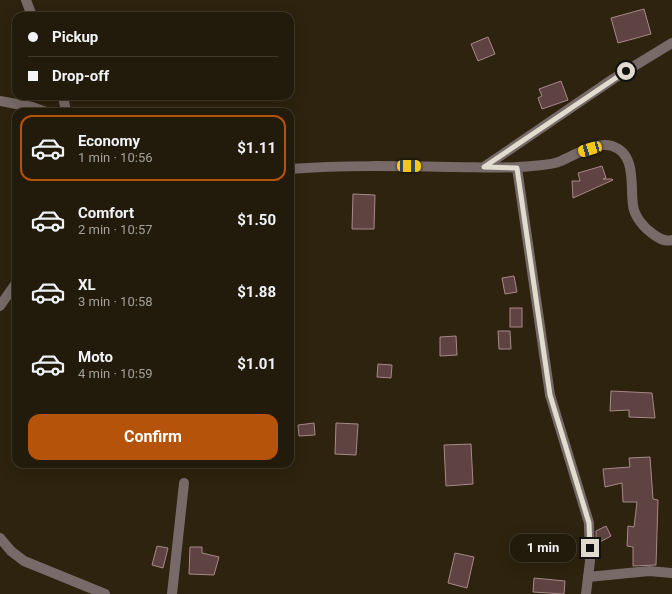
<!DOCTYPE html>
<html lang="en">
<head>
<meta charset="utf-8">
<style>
	:root { --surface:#221a0a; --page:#2a2313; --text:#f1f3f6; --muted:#a2a19c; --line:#3f382b; --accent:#b45309 }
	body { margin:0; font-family:Roboto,sans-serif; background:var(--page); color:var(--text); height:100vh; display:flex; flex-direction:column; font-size:15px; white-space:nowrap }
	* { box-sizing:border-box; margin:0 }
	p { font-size:13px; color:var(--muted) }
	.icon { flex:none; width:22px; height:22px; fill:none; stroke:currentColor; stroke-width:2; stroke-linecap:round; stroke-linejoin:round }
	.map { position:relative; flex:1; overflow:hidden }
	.side { position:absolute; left:12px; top:108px; width:282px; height:360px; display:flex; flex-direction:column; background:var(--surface); border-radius:12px; box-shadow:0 4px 16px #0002,0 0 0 1px var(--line) }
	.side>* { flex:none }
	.hud { position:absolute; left:12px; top:12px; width:282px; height:88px; border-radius:12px; box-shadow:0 4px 16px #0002,0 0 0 1px var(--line); display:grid; align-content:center; height:88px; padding:0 16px; background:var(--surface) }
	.end { position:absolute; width:18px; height:18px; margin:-9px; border:5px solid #e2dccf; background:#111; box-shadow:0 0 0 2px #111 }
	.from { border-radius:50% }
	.bubble { position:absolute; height:28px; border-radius:12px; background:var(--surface); box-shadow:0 4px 16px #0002,0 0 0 1px var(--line); font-size:13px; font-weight:700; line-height:28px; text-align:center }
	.car { position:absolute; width:12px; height:24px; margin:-12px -6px; border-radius:5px; box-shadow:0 0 3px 1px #0007; background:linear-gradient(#f5c518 24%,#345 0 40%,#f5c518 0 76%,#345 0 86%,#f5c518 0) }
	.hud b { display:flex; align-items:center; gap:14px; height:38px; font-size:15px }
	.hud b+b { border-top:1px solid var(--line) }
	.hud i { width:10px; height:10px; background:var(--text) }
	ul { padding:7px 0 0; list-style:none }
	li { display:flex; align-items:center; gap:12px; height:66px; margin:0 8px 6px; padding:0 8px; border:2px solid transparent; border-radius:12px }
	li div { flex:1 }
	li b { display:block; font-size:15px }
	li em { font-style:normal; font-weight:700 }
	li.on { border-color:var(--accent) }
	li>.icon { width:36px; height:36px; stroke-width:1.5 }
	.primary-button { display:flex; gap:8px; margin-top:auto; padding:8px 16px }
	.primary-button a { flex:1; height:46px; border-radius:12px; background:var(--accent); color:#fff; font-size:16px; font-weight:700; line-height:46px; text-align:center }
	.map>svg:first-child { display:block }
</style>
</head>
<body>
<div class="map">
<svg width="672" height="594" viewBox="0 0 672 594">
	<rect width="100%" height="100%" fill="#2d230e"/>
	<!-- building -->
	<g fill="#5e4342" stroke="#a88988">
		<path d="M644,9L651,34L618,43L611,18Z"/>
		<path d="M488,37L495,54L478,61L471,44Z"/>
		<path d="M561,81L568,100L542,109L538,98L542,96L539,89Z"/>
		<path d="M602,166L606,178L603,179H612L613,180L573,198L572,181H580L578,173Z"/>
		<path d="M353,194L375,195L374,229H352Z"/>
		<path d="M514,276L517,292L505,294L502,278Z"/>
		<rect x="510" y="308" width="12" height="19"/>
		<path d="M498,331H510L511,349H499Z"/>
		<path d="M456,336L457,355L440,356V337Z"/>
		<path d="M378,364L392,365L391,378L377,377Z"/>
		<path d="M611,391L652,393L655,418L629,417V410L610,411Z"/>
		<path d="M314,423L315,435L299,436L298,425Z"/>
		<path d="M336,423L358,424L356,455L335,454Z"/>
		<path d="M471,444L473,484L446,486L444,445Z"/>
		<path d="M650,457L653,499L658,500L656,565L633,566V547L627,546L628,526L634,527L637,502H623L622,483L605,487L603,469L630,467L629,458Z"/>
		<path d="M606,526L611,536L598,543L596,538V531Z"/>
		<path d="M157,546L168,548L163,568L152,565Z"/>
		<path d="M190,547H202V553L219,557L214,575L189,574Z"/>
		<path d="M455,553L474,557L467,588L448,583Z"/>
		<path d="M534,578L565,581L564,594L533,592Z"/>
	</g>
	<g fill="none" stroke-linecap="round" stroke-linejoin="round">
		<!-- minor -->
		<g stroke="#776a68" stroke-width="10">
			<path d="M26,0L32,16"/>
			<path d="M63,96L66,112"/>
			<path d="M0,101L32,107L46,112"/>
			<path d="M484,167L613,79L672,43"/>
			<path d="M517,168L550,395L589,523L590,561L586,594"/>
			<path d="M290,169C343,165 397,166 450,167C477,167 505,169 532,166C542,165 552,165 561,161C575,155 596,141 612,146C637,154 630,186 633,205C634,216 644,228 653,234C658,238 665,242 672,240"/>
			<path d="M0,306L16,283"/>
			<path d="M0,538L11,551L24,561L105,594"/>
			<path d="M588,577L649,571L672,573"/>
			<path d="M172,594L184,483"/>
		</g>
	</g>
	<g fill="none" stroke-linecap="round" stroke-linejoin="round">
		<!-- route -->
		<path stroke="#e2dccf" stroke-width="5" d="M590,548L589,523L550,395L517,168L484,167L626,71"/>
	</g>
</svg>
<i class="end from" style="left:626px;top:71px"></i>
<i class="end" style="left:590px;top:548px"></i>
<div class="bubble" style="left:510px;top:534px;width:66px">1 min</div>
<i class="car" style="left:590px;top:149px;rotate:254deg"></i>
<i class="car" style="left:409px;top:166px;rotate:91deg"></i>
<div class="hud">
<b><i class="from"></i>Pickup</b>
<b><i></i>Drop-off</b>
</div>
<section class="side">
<ul>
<li class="on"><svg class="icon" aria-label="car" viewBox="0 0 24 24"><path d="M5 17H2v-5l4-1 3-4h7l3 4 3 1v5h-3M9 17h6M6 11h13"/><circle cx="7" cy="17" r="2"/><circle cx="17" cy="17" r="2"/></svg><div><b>Economy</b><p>1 min · 10:56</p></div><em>$1.11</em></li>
<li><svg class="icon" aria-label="car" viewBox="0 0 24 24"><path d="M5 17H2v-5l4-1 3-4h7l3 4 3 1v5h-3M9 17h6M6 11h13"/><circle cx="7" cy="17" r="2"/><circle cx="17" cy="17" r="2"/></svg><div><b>Comfort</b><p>2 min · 10:57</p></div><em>$1.50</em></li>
<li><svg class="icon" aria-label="car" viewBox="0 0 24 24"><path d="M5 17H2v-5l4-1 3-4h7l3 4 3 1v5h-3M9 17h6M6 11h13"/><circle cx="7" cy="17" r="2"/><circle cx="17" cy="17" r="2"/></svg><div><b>XL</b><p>3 min · 10:58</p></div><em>$1.88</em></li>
<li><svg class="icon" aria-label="car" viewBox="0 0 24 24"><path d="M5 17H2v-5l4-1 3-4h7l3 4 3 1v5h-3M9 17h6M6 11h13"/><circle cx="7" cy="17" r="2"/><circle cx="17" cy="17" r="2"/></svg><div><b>Moto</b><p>4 min · 10:59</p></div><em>$1.01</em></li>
</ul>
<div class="primary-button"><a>Confirm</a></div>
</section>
</div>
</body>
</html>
